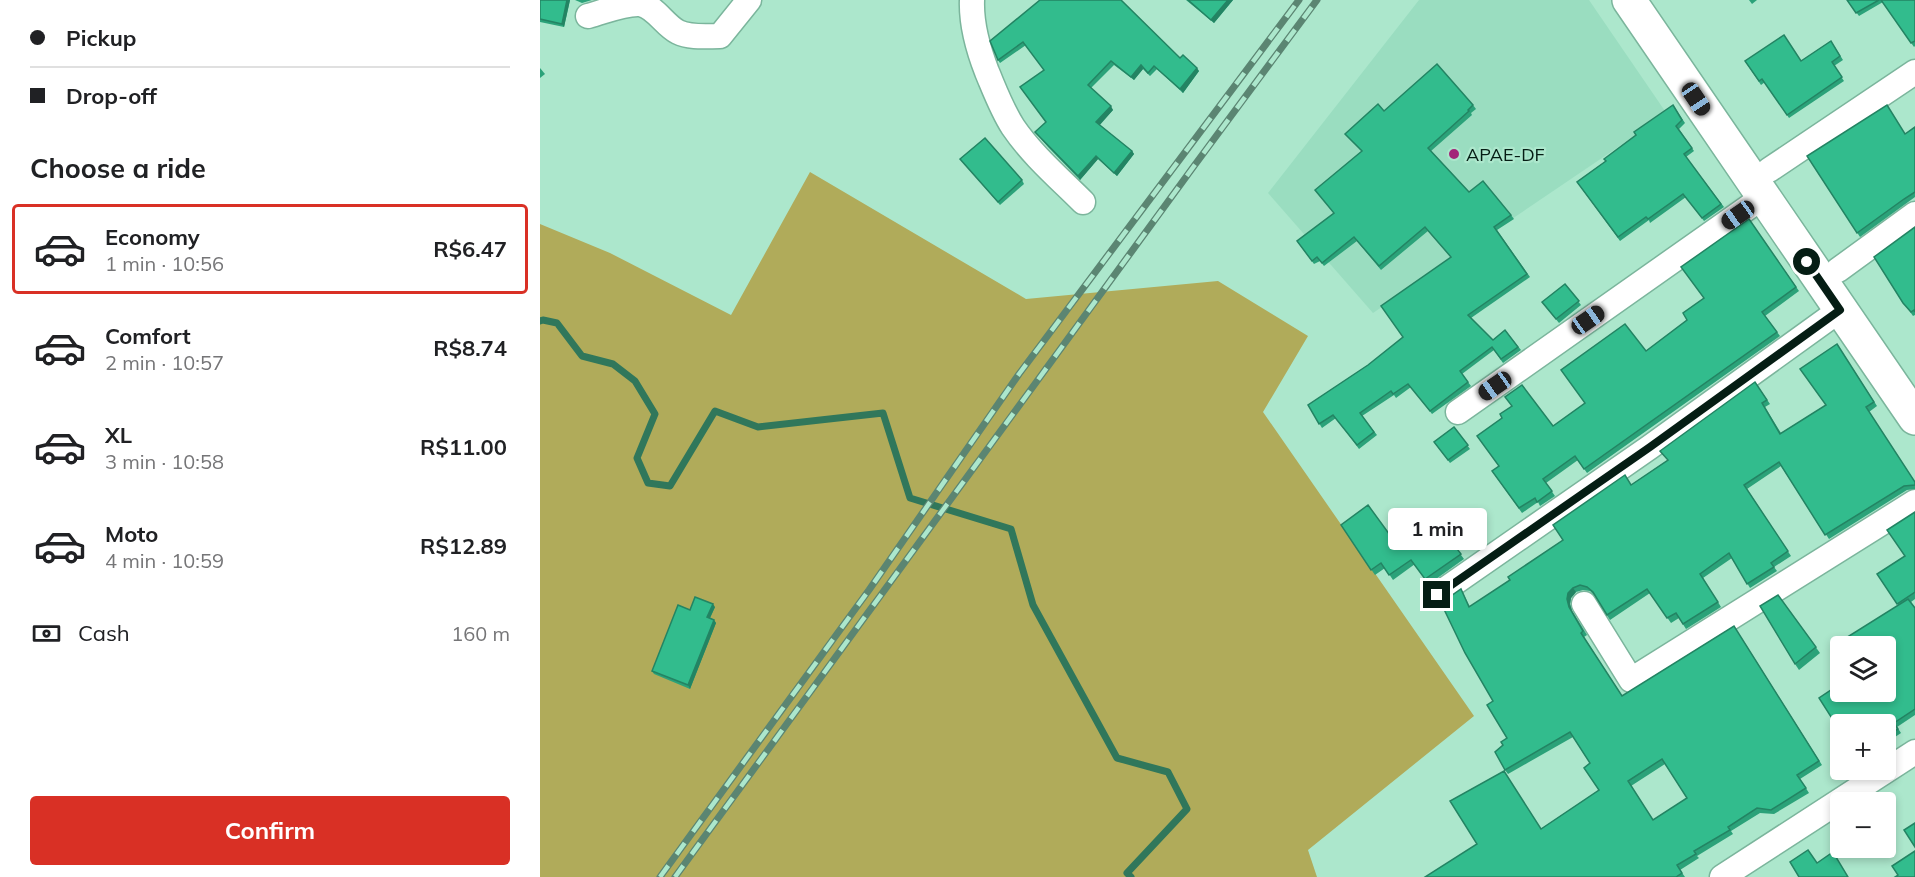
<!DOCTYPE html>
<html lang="en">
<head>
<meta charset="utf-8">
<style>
	:root { --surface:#fff; --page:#f6f6f6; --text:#202124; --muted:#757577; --line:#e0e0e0; --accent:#d93025 }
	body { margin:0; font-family:Mulish,sans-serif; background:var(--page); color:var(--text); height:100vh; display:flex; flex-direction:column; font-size:22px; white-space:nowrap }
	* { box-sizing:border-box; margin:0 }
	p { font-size:20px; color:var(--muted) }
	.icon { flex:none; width:33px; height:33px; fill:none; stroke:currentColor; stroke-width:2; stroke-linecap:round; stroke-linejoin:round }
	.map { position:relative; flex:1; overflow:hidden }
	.sheet { display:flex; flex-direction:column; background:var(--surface); width:540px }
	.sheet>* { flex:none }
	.top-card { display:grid; align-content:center; height:132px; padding:0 30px; background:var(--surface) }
	.fabs { position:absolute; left:1290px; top:636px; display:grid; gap:12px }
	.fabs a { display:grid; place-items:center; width:66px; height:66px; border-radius:6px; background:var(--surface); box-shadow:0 3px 9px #0003; font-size:30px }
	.end { position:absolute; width:27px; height:27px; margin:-14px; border:8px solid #051d14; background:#fff; box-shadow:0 0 0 3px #fff }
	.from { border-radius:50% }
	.bubble { position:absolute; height:42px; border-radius:6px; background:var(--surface); box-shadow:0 3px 9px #0003; font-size:20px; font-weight:700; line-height:42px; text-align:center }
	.car { position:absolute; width:18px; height:36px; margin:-18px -9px; border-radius:8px; box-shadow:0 0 4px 2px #0007; background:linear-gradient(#222 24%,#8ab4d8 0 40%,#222 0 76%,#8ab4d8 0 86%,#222 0) }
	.top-card b { display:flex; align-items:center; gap:21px; height:57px; font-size:22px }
	.top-card b+b { border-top:2px solid var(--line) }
	.top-card i { width:15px; height:15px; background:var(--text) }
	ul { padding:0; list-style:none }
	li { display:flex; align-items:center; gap:18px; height:90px; margin:0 12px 9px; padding:0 18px; border:3px solid transparent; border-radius:6px }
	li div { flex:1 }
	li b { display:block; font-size:22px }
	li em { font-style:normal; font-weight:700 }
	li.current { border-color:var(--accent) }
	li>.icon { width:54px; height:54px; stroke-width:1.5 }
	h2 { padding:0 30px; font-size:27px; line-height:72px }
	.pay { display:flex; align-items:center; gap:15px; height:66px; padding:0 30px; font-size:22px }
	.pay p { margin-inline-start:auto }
	.button { display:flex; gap:12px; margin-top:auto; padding:12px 30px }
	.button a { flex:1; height:69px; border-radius:6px; background:var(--accent); color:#fff; font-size:24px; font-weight:700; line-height:69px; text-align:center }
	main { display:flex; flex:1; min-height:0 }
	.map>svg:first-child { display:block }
</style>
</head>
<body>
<main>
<section class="sheet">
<div class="top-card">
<b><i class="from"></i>Pickup</b>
<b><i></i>Drop-off</b>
</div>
<h2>Choose a ride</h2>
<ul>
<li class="current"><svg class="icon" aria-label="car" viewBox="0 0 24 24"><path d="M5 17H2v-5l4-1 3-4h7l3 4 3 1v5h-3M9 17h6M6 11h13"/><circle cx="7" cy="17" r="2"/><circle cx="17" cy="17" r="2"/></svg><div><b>Economy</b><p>1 min · 10:56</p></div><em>R$6.47</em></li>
<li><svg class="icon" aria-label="car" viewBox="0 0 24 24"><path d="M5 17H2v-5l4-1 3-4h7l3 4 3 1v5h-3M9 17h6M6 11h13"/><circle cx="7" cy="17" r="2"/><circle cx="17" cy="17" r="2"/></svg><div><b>Comfort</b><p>2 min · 10:57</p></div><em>R$8.74</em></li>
<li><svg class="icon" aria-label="car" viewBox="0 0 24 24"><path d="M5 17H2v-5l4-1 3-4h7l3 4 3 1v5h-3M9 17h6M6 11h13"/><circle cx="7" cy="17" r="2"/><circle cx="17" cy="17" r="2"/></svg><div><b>XL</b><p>3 min · 10:58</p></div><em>R$11.00</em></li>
<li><svg class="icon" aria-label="car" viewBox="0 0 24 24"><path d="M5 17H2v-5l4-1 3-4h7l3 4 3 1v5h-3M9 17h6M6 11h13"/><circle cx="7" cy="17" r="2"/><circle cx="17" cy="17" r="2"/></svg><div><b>Moto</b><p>4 min · 10:59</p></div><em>R$12.89</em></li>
</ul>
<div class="pay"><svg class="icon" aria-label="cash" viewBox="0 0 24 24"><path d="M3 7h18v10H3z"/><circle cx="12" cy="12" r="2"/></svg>Cash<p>160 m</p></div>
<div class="button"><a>Confirm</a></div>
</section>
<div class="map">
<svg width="1375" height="877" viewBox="0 0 1375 877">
	<rect width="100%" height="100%" fill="#ace7cc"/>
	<!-- built -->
	<path fill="#9addc0" d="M879,0H1049L1127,114L833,313L728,193Z"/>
	<!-- green -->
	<path fill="#b0ab5a" d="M270,172L486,299L678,281L768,336L723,412L934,716L768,850L777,877H0V224L70,253L191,315Z"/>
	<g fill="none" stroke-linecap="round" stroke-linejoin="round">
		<!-- stream -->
		<path stroke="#30775b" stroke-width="7" d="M0,321L3,320L17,323L42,356L73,364L95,381L115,414L97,458L108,483L130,486L175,411L218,427L343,413L370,498L471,529L493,605L577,758L628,772L647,809L587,873L591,877"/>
		<!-- street casing -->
		<g stroke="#7bb59c" stroke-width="27">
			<g id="street">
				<path d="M432,0C431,25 438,49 447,72C455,91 462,110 473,127C492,155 520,179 543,202"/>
				<path d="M48,16C64,12 83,3 100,4C115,6 124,25 138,32C150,38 167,36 180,36L209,0"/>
				<path d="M1229,170L1375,72"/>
				<path d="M1298,270L1375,214"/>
				<path d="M918,412L1223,197"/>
				<path d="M897,595L1110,447L1300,310"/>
				<path d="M1044,604L1091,680L1375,502"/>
				<path d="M1182,877L1375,752"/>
			</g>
		</g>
		<!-- secondary casing -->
		<g stroke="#7bb59c" stroke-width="36">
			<path id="secondary" d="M1089,0L1375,418"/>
		</g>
		<!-- street -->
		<use href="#street" stroke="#fff" stroke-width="24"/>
		<!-- secondary -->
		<use href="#secondary" stroke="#fff" stroke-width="33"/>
		<!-- rail casing -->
		<g stroke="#5b8572" stroke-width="7">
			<g id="rail">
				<path d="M120,877L329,590L479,374L759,0"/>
				<path d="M135,877L654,166L777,0"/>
			</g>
		</g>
		<!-- rail -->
		<use href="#rail" stroke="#ace7cc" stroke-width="4.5" stroke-dasharray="14" stroke-linecap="butt"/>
	</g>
	<!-- wall -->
	<g fill="#2ba279" fill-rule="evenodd">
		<path d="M0,0H30L24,27L0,22Z"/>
		<path d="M35,0H52L42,3Z"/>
		<path d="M500,0L640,58L659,71L643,93L617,69L610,76L603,69L594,80L574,65L551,88L573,110L559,125L592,151L594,154L577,176L558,159L540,180L508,147L495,132L506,122L504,70L486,45L460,63L458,60Z"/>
		<path d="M646,0H693L674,23Z"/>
		<path d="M1209,0H1217L1212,4Z"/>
		<path d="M1307,0H1375V46L1374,47L1343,2L1319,16Z"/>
		<path d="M1291,41L1303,60L1294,66L1304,81L1249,118L1225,82L1221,85L1205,61H1261Z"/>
		<path d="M0,68L5,74L0,78Z"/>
		<path d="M933,105L936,109L931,113L932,115L891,151L929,192L971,215L974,219L957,230L990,277L931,318L953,340L965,330L981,350L963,363L954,350L922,374L931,386L892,414L871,387L856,398L854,395L822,416L837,435L819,449L796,418L782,428L768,405L828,365L863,337L911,257L888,231L841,270L817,241L784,266L780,261L774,264L757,241L794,213L822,151L805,134L844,111Z"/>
		<path d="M1133,105L1145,123L1139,129L1154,151L1146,157L1184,207L1164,221L1146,197L1110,223L1109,220L1080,241L1037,182L1066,161Z"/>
		<path d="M1375,127V197L1320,237L1267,156L1365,134Z"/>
		<path d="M420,159L482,180L484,184L460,205Z"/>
		<path d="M1209,219L1259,291L1225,316L1240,336L1047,473L1038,460L1006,483L1015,496L1000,506L998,502L982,513L952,471L1045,403L1106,351L1147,320L1164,298Z"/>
		<path d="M1375,227V315L1373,316L1366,306Z"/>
		<path d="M1025,284L1041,305L1019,323L1002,302Z"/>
		<path d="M1297,344L1337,406L1329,412L1375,482V489L1367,490L1289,539L1241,466L1207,489L1251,556L1234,567L1237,571L1210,588L1192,558L1163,578L1181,607L1146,629L1139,618L1131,623L1110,593L1070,620L1055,596L1050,591L1043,590L1036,592L1031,598L1030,604L1032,611L1047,635L1044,637L1082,696L1194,626L1282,765L1260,779L1269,793L1234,814L1220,813L1191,831L1193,834L1157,856L1159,858L1140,870L1145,877H885L1001,829L1059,790L1050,763L1033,737L968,774L965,770L963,745L967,738L953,701L921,589L930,607L970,580L1023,540L1091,485L1128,460L1215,382L1230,404L1225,407L1241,433L1286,405ZM1125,764L1147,798L1113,820L1091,786Z"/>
		<path d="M914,427L930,449L910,463L894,442Z"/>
		<path d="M1375,512V599L1371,602L1375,608V715L1357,727L1361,733L1346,743V692L1358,605L1337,574L1365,556Z"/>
		<path d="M892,516L924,559L889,584L875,564L853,580L845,568L835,575L801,525L855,542Z"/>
		<path d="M1238,595L1280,653L1259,670L1255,664Z"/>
		<path d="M175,607L170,618L174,620L176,623L150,689L114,674L112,671L150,610Z"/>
	</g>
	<!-- shaded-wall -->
	<g fill="#238463">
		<path d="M27,0H30L24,27L22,24Z"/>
		<path d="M688,0H693L674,23L671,20Z"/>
		<path d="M601,65L603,69L594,80L591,77Z"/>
		<path d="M657,68L659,71L643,93L640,89Z"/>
		<path d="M571,106L573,110L559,126L556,122Z"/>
		<path d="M592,151L594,154L577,176L574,173Z"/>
		<path d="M556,156L558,159L540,180L538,176Z"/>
		<path d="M1033,588L1036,592L1031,598L1030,604L1032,611L1047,635L1029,607L1027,599L1028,593Z"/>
		<path d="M173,604L175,607L169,620L167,617Z"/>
		<path d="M174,620L176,623L150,689L148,685Z"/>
	</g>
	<!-- building -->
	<g fill="#32bc8d" stroke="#238463" stroke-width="1.5" fill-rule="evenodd">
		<path d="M0,0H27L22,24L0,19Z"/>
		<path d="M500,0H581L640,58L643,55L657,68L640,89L614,66L608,73L601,65L591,77L571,61L548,85L571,106L556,122L592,151L574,173L556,156L538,176L495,132L506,122L480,87L504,70L483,42L458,60L450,41Z"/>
		<path d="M648,0H688L671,20Z"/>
		<path d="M1307,0H1339L1316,13Z"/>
		<path d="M1341,0H1375V41L1371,43Z"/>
		<path d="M1244,35L1261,61L1291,41L1300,56L1292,62L1302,77L1247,115L1222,79L1219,81L1205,61Z"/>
		<path d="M897,64L933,105L928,110L929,111L888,148L929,192L943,181L971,215L954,227L987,274L928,315L953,340L965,330L978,347L961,359L952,347L920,371L928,382L890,411L868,384L853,394L851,391L820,413L834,432L817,445L793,415L779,424L768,405L828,365L863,337L841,306L911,257L885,227L839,266L814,237L782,263L777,257L772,261L757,241L794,213L775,190L822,151L805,134L838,104L844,111Z"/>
		<path d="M1133,105L1142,120L1136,126L1152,148L1144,154L1181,204L1162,218L1143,194L1108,219L1106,217L1078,237L1037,182L1066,161L1064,159L1096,135L1094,132Z"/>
		<path d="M1347,105L1365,134L1375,127V192L1364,199L1317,233L1267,156Z"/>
		<path d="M445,138L482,180L458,202L420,159Z"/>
		<path d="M1209,219L1256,287L1222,312L1237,332L1044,469L1035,456L1003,479L1012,491L997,502L995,498L979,508L952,471L959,466L937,436L962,418L960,414L972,406L965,397L982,385L1013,426L1045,403L1021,370L1085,324L1106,351L1147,320L1143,313L1164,298L1141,267Z"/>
		<path d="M1375,227V312L1374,310L1371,312L1363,303L1334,257Z"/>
		<path d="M1025,284L1039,301L1016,319L1002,302Z"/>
		<path d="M1297,344L1334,402L1326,407L1375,482V485L1364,486L1285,535L1239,462L1204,485L1248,551L1231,563L1234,567L1207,584L1189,553L1160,574L1178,602L1143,624L1136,613L1127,618L1107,589L1067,615L1053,592L1047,587L1040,585L1033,588L1028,593L1027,599L1029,607L1043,631L1041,633L1082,696L1194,626L1279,761L1257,775L1266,788L1231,810L1217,808L1188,827L1190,830L1154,851L1156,854L1137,865L1142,873L1136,877H885L937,844L910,801L964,771L1001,829L1059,790L1044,768L1050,763L1030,732L965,770L955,752L963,745L961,742L967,738L947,705L953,701L925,653L901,603L921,589L929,607L970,580L968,577L1023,540L1013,525L1085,475L1091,485L1128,460L1120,451L1215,382L1227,400L1222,403L1240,434L1286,405L1260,369ZM1122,759L1147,798L1113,820L1088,781Z"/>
		<path d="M914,427L928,445L908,460L894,442Z"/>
		<path d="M828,505L855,542L892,516L921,554L885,579L871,560L849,575L841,563L831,570L801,525Z"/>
		<path d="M1375,512V592L1357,604L1337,574L1365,556L1347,530Z"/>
		<path d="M1238,595L1276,647L1255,664L1220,606Z"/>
		<path d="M155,597L173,604L167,617L174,620L148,685L112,671L138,605L150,610Z"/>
		<path d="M1368,599L1375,608V709L1354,723L1358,729L1346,736V724H1300V731L1279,698L1300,684V692H1346V646H1304L1301,641Z"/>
		<path d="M1375,823V847L1364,830Z"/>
		<path d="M1268,850L1277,863L1293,852L1308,877H1259L1250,862Z"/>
		<path d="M1375,851V877H1355L1358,875L1352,866Z"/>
	</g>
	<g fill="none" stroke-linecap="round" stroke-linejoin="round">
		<!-- route -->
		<path stroke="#051d14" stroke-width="8" d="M897,595L1110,447L1300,310L1267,262"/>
	</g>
	<!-- markers -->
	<circle fill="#a32579" stroke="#ace7cc" stroke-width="2" cx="914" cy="154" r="6"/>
	<g text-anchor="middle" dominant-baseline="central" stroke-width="4.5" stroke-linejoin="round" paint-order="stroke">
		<!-- poi labels -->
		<g font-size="18" fill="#051d14" stroke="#ace7cc" text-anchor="start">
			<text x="926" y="154">APAE-DF</text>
		</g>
	</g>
</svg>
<div class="fabs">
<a><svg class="icon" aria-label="layers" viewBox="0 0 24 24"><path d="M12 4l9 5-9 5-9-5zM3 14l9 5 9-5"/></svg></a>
<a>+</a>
<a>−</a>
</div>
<i class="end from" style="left:1267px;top:262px"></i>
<i class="end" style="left:897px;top:595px"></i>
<div class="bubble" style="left:848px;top:508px;width:99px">1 min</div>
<i class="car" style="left:1156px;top:99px;rotate:146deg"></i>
<i class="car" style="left:1198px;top:215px;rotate:235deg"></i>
<i class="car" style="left:1048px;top:320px;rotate:55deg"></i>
<i class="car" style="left:955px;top:386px;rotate:235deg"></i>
</div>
</main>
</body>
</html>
